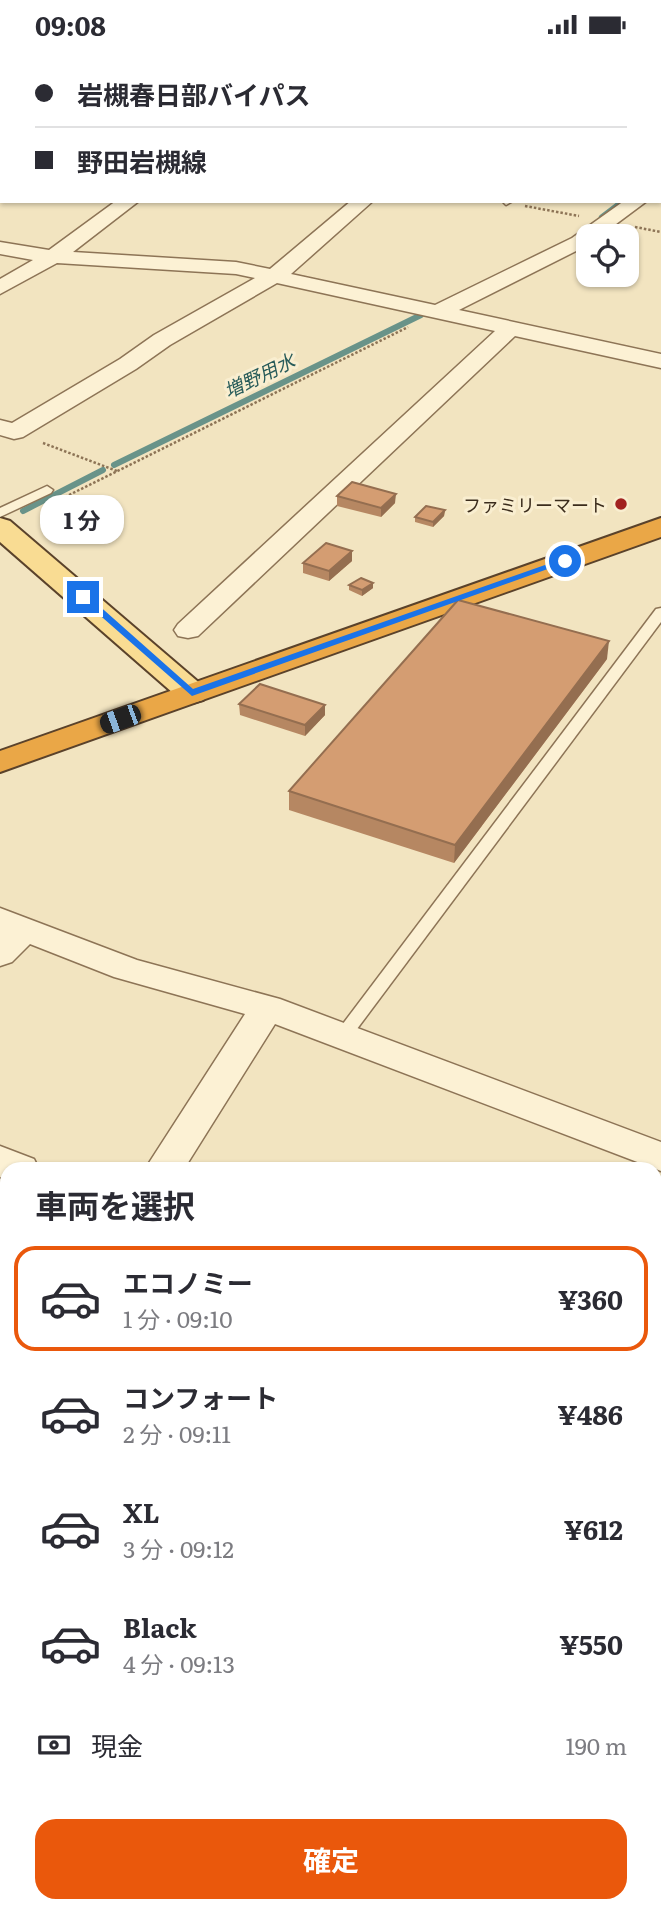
<!DOCTYPE html>
<html lang="ja">
<head>
<meta charset="utf-8">
<style>
	:root { --surface:#fff; --page:#f2f2f3; --text:#2b2b33; --muted:#7c7c81; --line:#e1e1e2; --accent:#ea580c }
	body { margin:0; font-family:Literata,"Noto Sans JP",serif; background:var(--page); color:var(--text); height:100vh; display:flex; flex-direction:column; font-size:26px; white-space:nowrap }
	* { box-sizing:border-box; margin:0 }
	p { font-size:23px; color:var(--muted) }
	.icon { flex:none; width:38px; height:38px; fill:none; stroke:currentColor; stroke-width:2; stroke-linecap:round; stroke-linejoin:round }
	.map { position:relative; flex:1; overflow:hidden }
	.sheet { position:absolute; left:0px; top:1113px; width:662px; height:751px; display:flex; flex-direction:column; background:var(--surface); border-radius:21px 21px 0 0; box-shadow:0 2px 5px #0004 }
	.sheet>* { flex:none }
	.guide { position:absolute; left:0px; top:0px; width:662px; height:154px; box-shadow:0 2px 5px #0004; display:grid; align-content:center; height:154px; padding:0 35px; background:var(--surface) }
	.tools { position:absolute; left:576px; top:175px; display:grid; gap:14px }
	.tools a { display:grid; place-items:center; width:63px; height:63px; border-radius:14px; background:var(--surface); box-shadow:0 2px 5px #0004; font-size:35px }
	.end { position:absolute; width:32px; height:32px; margin:-16px; border:9px solid #1a73e8; background:#fff; box-shadow:0 0 0 4px #fff }
	.from { border-radius:50% }
	.bubble { position:absolute; height:49px; border-radius:21px; background:var(--surface); box-shadow:0 2px 5px #0004; font-size:23px; font-weight:700; line-height:49px; text-align:center }
	.car { position:absolute; width:21px; height:42px; margin:-21px -10px; border-radius:9px; box-shadow:0 0 5px 2px #0007; background:linear-gradient(#222 24%,#8ab4d8 0 40%,#222 0 76%,#8ab4d8 0 86%,#222 0) }
	.guide b { display:flex; align-items:center; gap:24px; height:66px; font-size:26px }
	.guide b+b { border-top:2px solid var(--line) }
	.guide i { width:18px; height:18px; background:var(--text) }
	ul { padding:0; list-style:none }
	li { display:flex; align-items:center; gap:21px; height:105px; margin:0 14px 10px; padding:0 21px; border:4px solid transparent; border-radius:21px }
	li div { flex:1 }
	li b { display:block; font-size:26px }
	li em { font-style:normal; font-weight:700 }
	li.current { border-color:var(--accent) }
	li>.icon { width:63px; height:63px; stroke-width:1.5 }
	h2 { padding:0 35px; font-size:32px; line-height:84px }
	.pay { display:flex; align-items:center; gap:18px; height:77px; padding:0 35px; font-size:26px }
	.pay p { margin-inline-start:auto }
	.cta { display:flex; gap:14px; margin-top:auto; padding:14px 35px }
	.cta a { flex:1; height:80px; border-radius:21px; background:var(--accent); color:#fff; font-size:28px; font-weight:700; line-height:80px; text-align:center }
	.status { display:flex; justify-content:space-between; align-items:center; height:49px; padding:0 35px; background:var(--surface); direction:ltr }
	.status svg { height:19px; fill:currentColor }
	.map>svg:first-child { display:block }
</style>
</head>
<body>
<div class="status"><b>09:08</b><svg viewBox="0 0 49 12"><path d="M0 12V9h3v3zM5 12V6h3v6zM10 12V3h3v9zM15 12V0h3v12zM26 1h20v11H26zM47 4h2v5h-2z"/></svg></div>
<div class="map">
<svg width="661" height="1863" viewBox="0 0 661 1863">
	<rect width="100%" height="100%" fill="#f2e4c0"/>
	<g fill="none" stroke-linecap="round" stroke-linejoin="round">
		<!-- stream-far1 -->
		<path stroke="#699389" stroke-width="4.5" d="M601,168L622,152"/>
		<!-- stream -->
		<g stroke="#699389" stroke-width="6">
			<path d="M114,416L421,266"/>
			<path d="M23,462L103,421"/>
		</g>
		<!-- lane casing -->
		<g stroke="#8d7456" stroke-width="3">
			<g id="lane">
				<path d="M502,152H513L506,156Z"/>
				<path d="M47,437L53,441L51,444L0,468V459Z"/>
				<path d="M661,559V573L348,992H336L333,988L336,984L656,560Z"/>
			</g>
		</g>
		<!-- street casing -->
		<g stroke="#8d7456" stroke-width="3">
			<g id="street">
				<path d="M408,0H426L407,2Z"/>
				<path d="M613,0H631L612,2Z"/>
				<rect x="0" y="49" width="2" height="10"/>
				<rect x="660" y="76" width="1" height="10"/>
				<path d="M661,128V141H660V129Z"/>
				<path d="M116,152H139L73,203L236,213L270,220L351,152H373L291,225L435,256L572,189L624,152H647L600,187H588L586,197L459,261L661,305V319L515,287L198,587L188,589L178,587L174,581L178,575L495,282L277,234L170,296L136,320L23,388L14,390L0,386V371L12,374L120,310L154,286L255,229L236,225L57,214L0,245V230L33,211L0,205V193L49,201Z"/>
				<path d="M0,859L137,911L280,950L661,1093V1122L275,975L184,1120H145L245,965L114,928L30,895L12,913L0,917Z"/>
				<path d="M0,1097L34,1110L39,1120H7V1131L0,1128Z"/>
				<path d="M7,1342V1386L0,1389V1344Z"/>
				<path d="M661,1440V1484L654,1486V1442Z"/>
				<path d="M0,1509L7,1511V1554L0,1552Z"/>
				<path d="M7,1706V1763L0,1765V1709Z"/>
				<path d="M426,1857H480L483,1863H429Z"/>
			</g>
		</g>
		<!-- primary casing -->
		<g stroke="#5a422b" stroke-width="4">
			<path id="primary" d="M0,469L10,472L203,637L208,644L203,651L192,654L181,651L0,493Z"/>
		</g>
		<!-- highway casing -->
		<g stroke="#5a422b" stroke-width="4">
			<path id="highway" d="M661,469V488L0,723V702Z"/>
		</g>
		<!-- path -->
		<g stroke="#8d7456" stroke-width="2.5" stroke-dasharray="2.5 2" stroke-linecap="butt">
			<path d="M525,157L579,167"/>
			<path d="M635,178L661,183"/>
			<path d="M43,394L117,422"/>
			<path d="M65,448L408,278"/>
		</g>
		<!-- lane -->
		<use href="#lane" fill="#fcf1d4" fill-rule="evenodd"/>
		<!-- street -->
		<use href="#street" fill="#fcf1d4" fill-rule="evenodd"/>
		<!-- primary -->
		<use href="#primary" fill="#f9dc93" fill-rule="evenodd"/>
		<!-- highway -->
		<use href="#highway" fill="#eaa747" fill-rule="evenodd"/>
	</g>
	<!-- wall -->
	<g fill="#b68762">
		<path d="M337,447L395,454L381,468L337,457Z"/>
		<path d="M445,461L444,467L433,478L415,473V468Z"/>
		<path d="M352,502V512L329,532L303,524V514Z"/>
		<path d="M373,534V539L362,547L349,541V536Z"/>
		<path d="M607,610L454,814L289,761V742Z"/>
		<path d="M239,655L325,666L305,687L240,666Z"/>
	</g>
	<!-- shaded-wall -->
	<g fill="#946e50">
		<path d="M396,445L395,454L381,468V459Z"/>
		<path d="M445,461L444,467L433,478V473Z"/>
		<path d="M352,502V512L329,532V522Z"/>
		<path d="M373,534V539L362,547V541Z"/>
		<path d="M609,592L607,610L454,814L455,796Z"/>
		<path d="M325,656V666L305,687V676Z"/>
	</g>
	<!-- building -->
	<g fill="#d49d72" stroke="#946e50" stroke-width="2">
		<path d="M352,433L396,445L381,459L337,447Z"/>
		<path d="M426,457L445,461L433,473L415,468Z"/>
		<path d="M326,494L352,502L329,522L303,514Z"/>
		<path d="M361,529L373,534L362,541L349,536Z"/>
		<path d="M458,551L609,592L455,796L289,742Z"/>
		<path d="M260,635L325,656L305,676L239,655Z"/>
	</g>
	<!-- route -->
	<path fill="#1a73e8" d="M562,510L570,512L192,647L79,548L87,546L193,640Z"/>
	<!-- markers -->
	<circle fill="#a22220" stroke="#f9eed0" stroke-width="2.5" cx="621" cy="455" r="7"/>
	<g text-anchor="middle" dominant-baseline="central" stroke-width="6" stroke-linejoin="round" paint-order="stroke">
		<!-- far-poi labels -->
		<g font-size="18" fill="#3b2c1c" stroke="#f9eed0" text-anchor="end">
			<text x="607" y="455">ファミリーマート</text>
		</g>
		<!-- far-water labels -->
		<g font-size="19" font-style="italic" fill="#295c5a" stroke="#f9eed0">
			<text transform="translate(259 326) rotate(-26)">増野用水</text>
		</g>
	</g>
</svg>
<div class="tools">
<a><svg class="icon" aria-label="locate" viewBox="0 0 24 24"><circle cx="12" cy="12" r="6"/><path d="M12 2v4M12 18v4M2 12h4M18 12h4"/></svg></a>
</div>
<i class="end from" style="left:565px;top:512px"></i>
<i class="end" style="left:83px;top:548px"></i>
<div class="bubble" style="left:40px;top:446px;width:84px">1 分</div>
<i class="car" style="left:120px;top:670px;rotate:250deg"></i>
<div class="guide">
<b><i class="from"></i>岩槻春日部バイパス</b>
<b><i></i>野田岩槻線</b>
</div>
<section class="sheet">
<h2>車両を選択</h2>
<ul>
<li class="current"><svg class="icon" aria-label="car" viewBox="0 0 24 24"><path d="M5 17H2v-5l4-1 3-4h7l3 4 3 1v5h-3M9 17h6M6 11h13"/><circle cx="7" cy="17" r="2"/><circle cx="17" cy="17" r="2"/></svg><div><b>エコノミー</b><p>1 分 · 09:10</p></div><em>¥360</em></li>
<li><svg class="icon" aria-label="car" viewBox="0 0 24 24"><path d="M5 17H2v-5l4-1 3-4h7l3 4 3 1v5h-3M9 17h6M6 11h13"/><circle cx="7" cy="17" r="2"/><circle cx="17" cy="17" r="2"/></svg><div><b>コンフォート</b><p>2 分 · 09:11</p></div><em>¥486</em></li>
<li><svg class="icon" aria-label="car" viewBox="0 0 24 24"><path d="M5 17H2v-5l4-1 3-4h7l3 4 3 1v5h-3M9 17h6M6 11h13"/><circle cx="7" cy="17" r="2"/><circle cx="17" cy="17" r="2"/></svg><div><b>XL</b><p>3 分 · 09:12</p></div><em>¥612</em></li>
<li><svg class="icon" aria-label="car" viewBox="0 0 24 24"><path d="M5 17H2v-5l4-1 3-4h7l3 4 3 1v5h-3M9 17h6M6 11h13"/><circle cx="7" cy="17" r="2"/><circle cx="17" cy="17" r="2"/></svg><div><b>Black</b><p>4 分 · 09:13</p></div><em>¥550</em></li>
</ul>
<div class="pay"><svg class="icon" aria-label="cash" viewBox="0 0 24 24"><path d="M3 7h18v10H3z"/><circle cx="12" cy="12" r="2"/></svg>現金<p>190 m</p></div>
<div class="cta"><a>確定</a></div>
</section>
</div>
</body>
</html>
